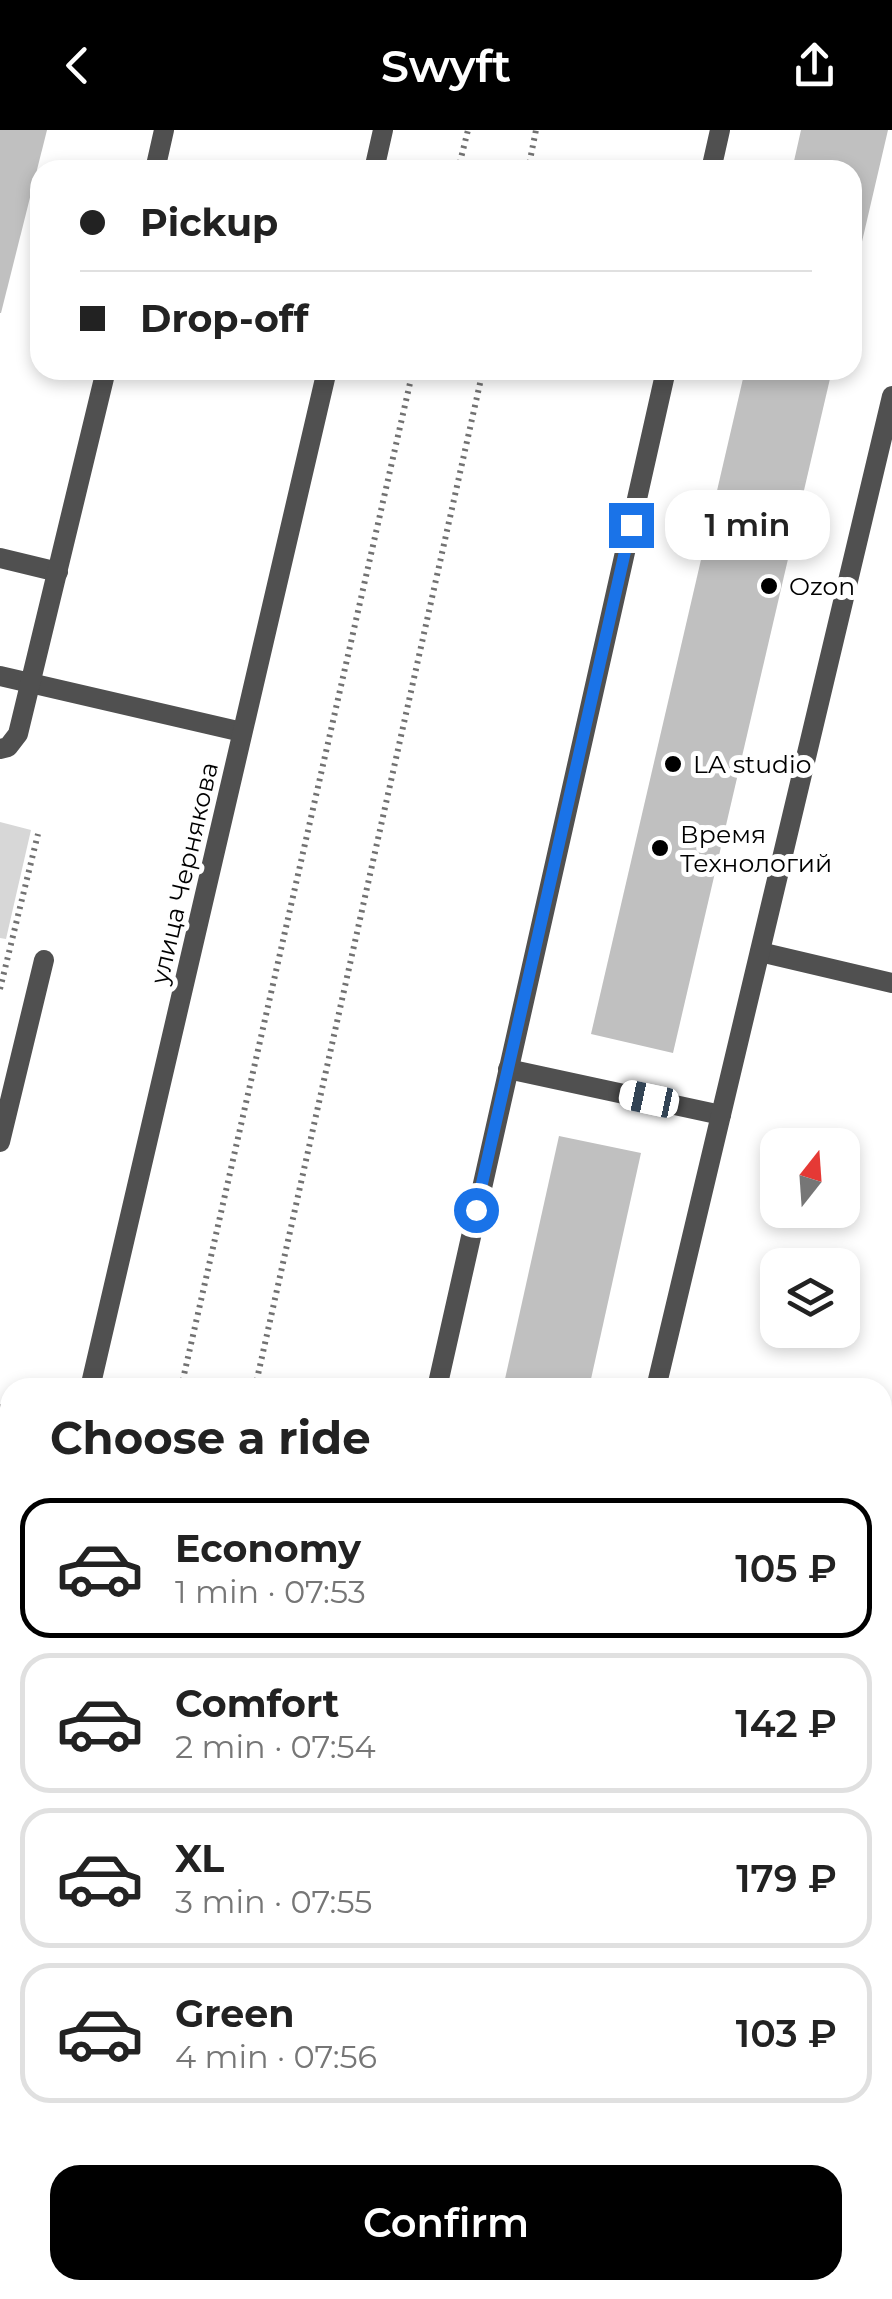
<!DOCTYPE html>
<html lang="en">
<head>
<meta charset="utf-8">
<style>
	:root { --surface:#fff; --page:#f2f2f2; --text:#222; --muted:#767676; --line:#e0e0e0; --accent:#000 }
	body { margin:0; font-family:Montserrat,sans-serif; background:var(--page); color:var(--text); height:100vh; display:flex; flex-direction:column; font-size:38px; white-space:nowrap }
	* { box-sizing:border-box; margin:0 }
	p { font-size:32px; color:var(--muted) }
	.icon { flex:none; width:55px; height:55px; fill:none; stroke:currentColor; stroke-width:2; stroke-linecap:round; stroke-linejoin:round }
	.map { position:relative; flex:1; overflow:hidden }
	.sheet { position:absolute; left:0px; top:1248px; width:892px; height:922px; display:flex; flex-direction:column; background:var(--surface); border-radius:30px 30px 0 0; box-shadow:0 5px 15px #0003 }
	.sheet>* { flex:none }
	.hud { position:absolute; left:30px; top:30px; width:832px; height:220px; border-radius:30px; box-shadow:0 5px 15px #0003; display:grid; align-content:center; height:220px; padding:0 50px; background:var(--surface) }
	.needle { width:65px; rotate:17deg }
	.tools { position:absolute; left:760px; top:998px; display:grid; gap:20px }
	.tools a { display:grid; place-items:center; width:100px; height:100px; border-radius:20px; background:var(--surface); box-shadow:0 5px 15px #0003; font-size:50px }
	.end { position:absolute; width:45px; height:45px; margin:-22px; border:12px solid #1a73e8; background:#fff; box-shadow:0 0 0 5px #fff }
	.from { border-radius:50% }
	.bubble { position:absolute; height:70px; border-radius:30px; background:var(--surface); box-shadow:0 5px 15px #0003; font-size:32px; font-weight:600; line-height:70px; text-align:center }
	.car { position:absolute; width:30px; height:60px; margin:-30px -15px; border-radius:12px; box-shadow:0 0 8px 2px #0007; background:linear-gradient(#fff 24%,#345 0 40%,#fff 0 76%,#345 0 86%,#fff 0) }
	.hud b { display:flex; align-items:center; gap:35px; height:95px; font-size:38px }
	.hud b+b { border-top:2px solid var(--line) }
	.hud i { width:25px; height:25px; background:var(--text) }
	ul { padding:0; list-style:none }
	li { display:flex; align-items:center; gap:30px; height:140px; margin:0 20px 15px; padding:0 30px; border:5px solid var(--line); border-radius:30px }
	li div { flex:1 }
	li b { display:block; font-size:38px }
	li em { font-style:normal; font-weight:600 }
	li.current { border-color:var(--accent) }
	li>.icon { width:90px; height:90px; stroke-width:1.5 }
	h2 { padding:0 50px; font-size:45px; line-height:120px }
	.primary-button { display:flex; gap:20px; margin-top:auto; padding:20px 50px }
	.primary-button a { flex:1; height:115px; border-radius:30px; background:var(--accent); color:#fff; font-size:40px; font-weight:600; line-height:115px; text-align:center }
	header { display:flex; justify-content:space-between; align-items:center; height:130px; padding:0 50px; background:var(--accent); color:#fff; font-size:45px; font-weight:600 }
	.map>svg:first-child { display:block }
</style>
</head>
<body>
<header><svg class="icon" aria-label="back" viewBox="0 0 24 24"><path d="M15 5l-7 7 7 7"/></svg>Swyft<svg class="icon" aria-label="share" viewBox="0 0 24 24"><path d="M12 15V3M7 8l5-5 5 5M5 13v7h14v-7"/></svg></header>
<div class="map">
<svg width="892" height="2169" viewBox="0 0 892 2169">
	<rect width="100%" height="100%" fill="#fff"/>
	<!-- green -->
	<path fill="#d7d7d7" d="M0,692L31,700L6,809L0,808Z"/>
	<!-- building -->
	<g fill="#c0c0c0">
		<path d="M0,0H47L1,183H0Z"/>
		<path d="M801,0H888L854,146L852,40H792Z"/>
		<path d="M745,240H832L673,923L591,904Z"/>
		<path d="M559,1006L641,1023L589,1258H503Z"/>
		<path d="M882,1461L892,1463V1550L882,1547Z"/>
		<path d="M430,2160H484L482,2169H428Z"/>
		<path d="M614,2160H665L663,2169H612Z"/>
		<path d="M806,2160H873L889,2163L888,2169H804Z"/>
	</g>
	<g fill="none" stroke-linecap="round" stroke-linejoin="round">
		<!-- path -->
		<g stroke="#727272" stroke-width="6" stroke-dasharray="2.5 5" stroke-linecap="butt">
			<path d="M458,40L468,0"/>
			<path d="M528,40L536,0"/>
			<path d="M0,859L38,704"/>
			<path d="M181,1258L413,240"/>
			<path d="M255,1258L483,240"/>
			<path d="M882,1576L892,1578"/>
			<path d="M0,2116L10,2117"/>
			<path d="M268,2160L319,2169"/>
			<path d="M189,2169L190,2160"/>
		</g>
		<!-- service -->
		<g stroke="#505050" stroke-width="20">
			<path d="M155,40L164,0"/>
			<path d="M711,40L720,0"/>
			<path d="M0,428L58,442"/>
			<path d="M0,546L242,602"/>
			<path d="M0,619L8,617L18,604L106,240"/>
			<path d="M760,822L892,853"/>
			<path d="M508,939L721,985"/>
			<path d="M0,1012L44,830"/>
			<path d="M437,1258L666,240"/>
			<path d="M656,1258L892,266"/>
			<path d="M882,1416L892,1419"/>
			<path d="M0,1598L5,1599"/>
			<path d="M882,1669L892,1671"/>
		</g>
		<!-- minor -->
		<g stroke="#505050" stroke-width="20">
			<path d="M374,40L383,0"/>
			<path d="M90,1258L327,240"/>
			<path d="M0,1284L10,1286"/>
		</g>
	</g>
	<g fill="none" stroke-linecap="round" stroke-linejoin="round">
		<!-- route -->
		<path stroke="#1a73e8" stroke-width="12" d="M476,1080L631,395"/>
	</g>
	<!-- markers -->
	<g fill="#000" stroke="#fff" stroke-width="4">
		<circle cx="769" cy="456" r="10"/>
		<circle cx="673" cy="634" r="10"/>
		<circle cx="660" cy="718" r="10"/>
	</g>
	<g text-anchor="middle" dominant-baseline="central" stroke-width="10" stroke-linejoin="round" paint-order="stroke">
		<!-- poi labels -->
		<g font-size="25" fill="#000" stroke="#fff" text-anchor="start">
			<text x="789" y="456">Ozon</text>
			<text x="693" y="634">LА studio</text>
			<text x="680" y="704">Время<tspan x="680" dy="29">Технологий</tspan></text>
		</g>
		<!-- street labels -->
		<g font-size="25" fill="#000" stroke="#fff">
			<text transform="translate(184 743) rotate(-77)">улица Чернякова</text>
		</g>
	</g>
</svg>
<div class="tools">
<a><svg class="needle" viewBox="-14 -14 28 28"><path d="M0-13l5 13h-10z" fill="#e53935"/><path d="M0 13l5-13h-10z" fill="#767676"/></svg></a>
<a><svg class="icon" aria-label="layers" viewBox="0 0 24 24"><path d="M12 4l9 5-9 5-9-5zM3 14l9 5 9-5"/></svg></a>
</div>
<i class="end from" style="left:476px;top:1080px"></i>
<i class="end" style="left:631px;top:395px"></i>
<div class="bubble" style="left:665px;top:360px;width:165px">1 min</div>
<i class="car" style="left:649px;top:969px;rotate:282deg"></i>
<div class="hud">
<b><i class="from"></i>Pickup</b>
<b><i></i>Drop-off</b>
</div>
<section class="sheet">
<h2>Choose a ride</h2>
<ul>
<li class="current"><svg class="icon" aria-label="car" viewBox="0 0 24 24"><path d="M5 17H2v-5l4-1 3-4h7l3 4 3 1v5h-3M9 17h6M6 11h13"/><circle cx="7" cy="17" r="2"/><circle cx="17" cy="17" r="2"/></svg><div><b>Economy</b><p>1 min · 07:53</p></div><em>105 ₽</em></li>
<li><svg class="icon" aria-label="car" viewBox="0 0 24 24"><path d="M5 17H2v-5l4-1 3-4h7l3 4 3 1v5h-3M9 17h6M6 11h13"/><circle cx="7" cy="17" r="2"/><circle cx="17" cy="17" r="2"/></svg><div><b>Comfort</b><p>2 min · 07:54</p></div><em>142 ₽</em></li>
<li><svg class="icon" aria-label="car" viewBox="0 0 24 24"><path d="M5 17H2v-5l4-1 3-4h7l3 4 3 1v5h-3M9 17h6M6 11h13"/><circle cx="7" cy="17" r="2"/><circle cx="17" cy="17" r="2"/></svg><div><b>XL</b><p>3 min · 07:55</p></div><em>179 ₽</em></li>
<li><svg class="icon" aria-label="car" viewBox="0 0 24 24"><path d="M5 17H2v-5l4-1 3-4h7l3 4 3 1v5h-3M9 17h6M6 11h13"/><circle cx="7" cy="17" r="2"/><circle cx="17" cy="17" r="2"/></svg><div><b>Green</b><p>4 min · 07:56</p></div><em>103 ₽</em></li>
</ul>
<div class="primary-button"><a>Confirm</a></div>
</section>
</div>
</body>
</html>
